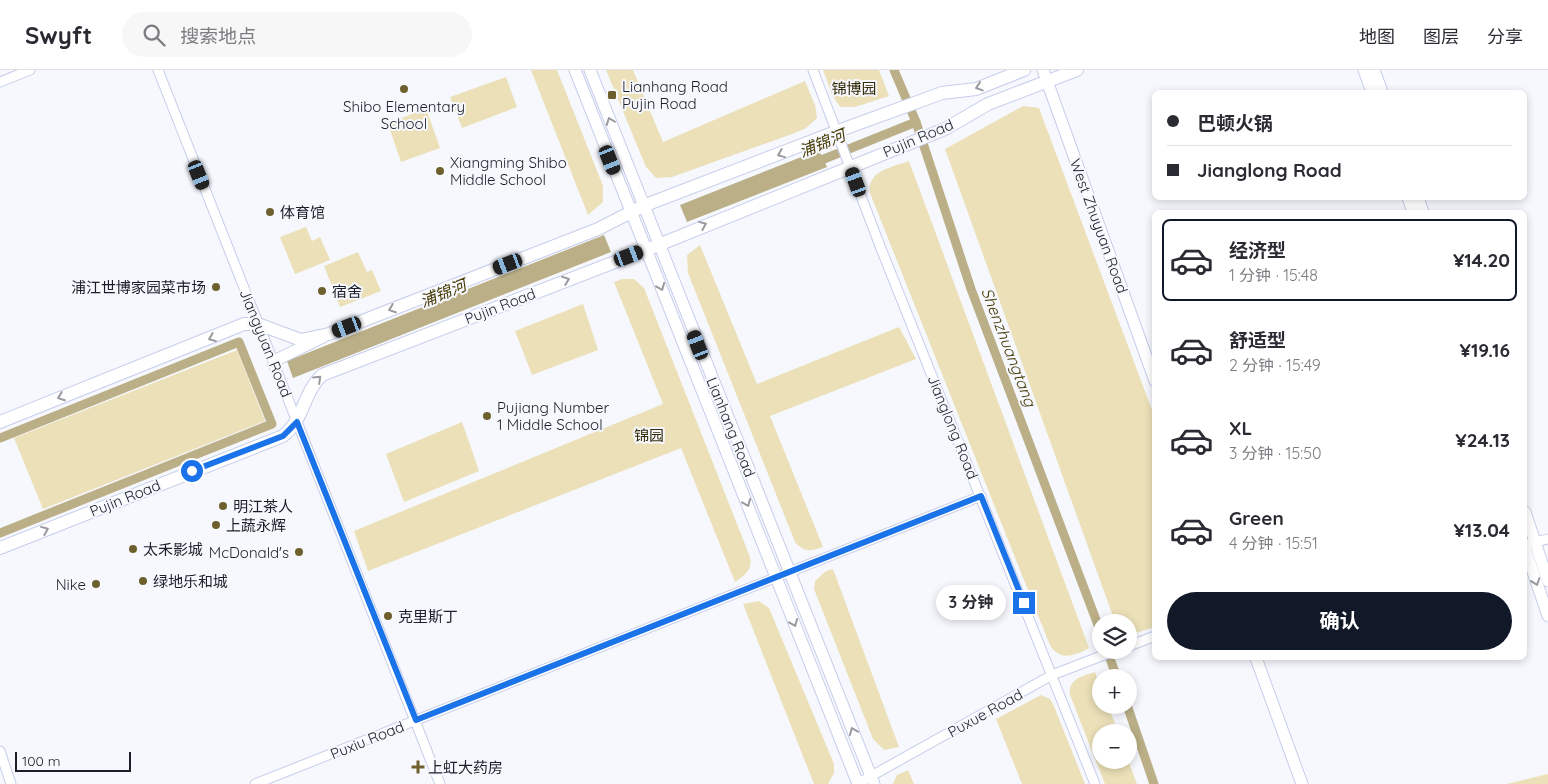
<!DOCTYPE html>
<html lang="zh">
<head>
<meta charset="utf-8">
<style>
	:root { --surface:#fff; --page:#f7f7f7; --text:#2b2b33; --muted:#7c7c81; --line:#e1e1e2; --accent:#111827 }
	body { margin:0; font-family:Quicksand,"Noto Sans SC",sans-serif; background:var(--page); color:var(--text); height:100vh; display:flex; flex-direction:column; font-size:19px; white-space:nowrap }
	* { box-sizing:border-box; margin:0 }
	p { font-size:16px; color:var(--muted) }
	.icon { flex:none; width:28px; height:28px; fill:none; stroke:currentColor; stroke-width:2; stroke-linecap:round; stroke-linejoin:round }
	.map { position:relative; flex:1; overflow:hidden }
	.side { position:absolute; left:1152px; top:140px; width:375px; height:450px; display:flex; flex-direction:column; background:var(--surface); border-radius:8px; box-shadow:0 2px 8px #0003 }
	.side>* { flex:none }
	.guide { position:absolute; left:1152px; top:20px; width:375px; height:110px; border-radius:8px; box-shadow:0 2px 8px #0003; display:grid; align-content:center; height:110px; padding:0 15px; background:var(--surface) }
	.controls { position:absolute; left:1092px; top:544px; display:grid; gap:10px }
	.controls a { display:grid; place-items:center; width:45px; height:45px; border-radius:50%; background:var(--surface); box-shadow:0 2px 8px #0003; font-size:25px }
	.scale { position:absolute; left:15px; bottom:12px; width:116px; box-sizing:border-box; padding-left:5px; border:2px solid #1c1e29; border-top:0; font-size:14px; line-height:18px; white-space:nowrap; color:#1c1e29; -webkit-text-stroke:4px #f6f8fe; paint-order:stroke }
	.end { position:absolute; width:22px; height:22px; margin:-11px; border:6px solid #1a73e8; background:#fff; box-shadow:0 0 0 2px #fff }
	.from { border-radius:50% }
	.bubble { position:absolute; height:35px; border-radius:18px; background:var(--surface); box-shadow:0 2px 8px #0003; font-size:16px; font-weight:700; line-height:35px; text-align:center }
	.car { position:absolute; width:15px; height:30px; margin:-15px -8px; border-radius:6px; box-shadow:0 0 4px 1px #0007; background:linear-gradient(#222 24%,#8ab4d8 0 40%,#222 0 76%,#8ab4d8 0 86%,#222 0) }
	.guide b { display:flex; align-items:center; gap:18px; height:48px; font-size:19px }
	.guide b+b { border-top:1px solid var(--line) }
	.guide i { width:12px; height:12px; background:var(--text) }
	ul { padding:9px 0 0; list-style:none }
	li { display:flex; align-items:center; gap:15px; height:82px; margin:0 10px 8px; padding:0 5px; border:2px solid transparent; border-radius:8px }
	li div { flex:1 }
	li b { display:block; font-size:19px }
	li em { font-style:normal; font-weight:700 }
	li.on { border-color:var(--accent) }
	li>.icon { width:45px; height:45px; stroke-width:1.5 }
	.action { display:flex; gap:10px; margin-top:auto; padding:10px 15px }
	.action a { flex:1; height:58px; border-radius:30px; background:var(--accent); color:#fff; font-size:20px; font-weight:700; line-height:58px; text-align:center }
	header { display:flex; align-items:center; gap:30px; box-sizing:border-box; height:70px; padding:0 25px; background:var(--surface); border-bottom:1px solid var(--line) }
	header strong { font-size:24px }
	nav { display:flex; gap:28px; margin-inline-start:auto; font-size:18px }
	.search { width:350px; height:45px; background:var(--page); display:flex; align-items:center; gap:12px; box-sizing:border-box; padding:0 18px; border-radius:28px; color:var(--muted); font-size:19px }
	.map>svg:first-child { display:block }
</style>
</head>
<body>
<header>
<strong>Swyft</strong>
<div class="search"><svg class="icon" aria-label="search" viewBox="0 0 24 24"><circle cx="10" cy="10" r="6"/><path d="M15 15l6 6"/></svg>搜索地点</div>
<nav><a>地图</a><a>图层</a><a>分享</a></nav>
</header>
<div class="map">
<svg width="1548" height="714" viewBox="0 0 1548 714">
	<rect width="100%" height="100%" fill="#f6f8fe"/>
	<!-- green -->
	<g fill="#ebe0b7">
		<path d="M531,0H557L603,116V132L588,145Z"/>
		<path d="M606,0H633L663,72L805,11L815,35L817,48L806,58L795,63L672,107L656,108L646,97Z"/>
		<path d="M823,0H879L889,26L855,37H840L832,25Z"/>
		<path d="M506,7L517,37L462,58L450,27Z"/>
		<path d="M1023,36L1039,38L1155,348V557L1129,565V552H1115L945,79Z"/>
		<path d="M426,38L440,78L401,92L388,54Z"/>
		<path d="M909,91L1089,578C1075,586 1058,592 1049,573L870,123C866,101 893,97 909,91Z"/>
		<path d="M306,157L312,171L320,167L330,190L295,204L280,167Z"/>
		<path d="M700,175L757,314L899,257L916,289L770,346L823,477C811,481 804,483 795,472L688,203L687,185Z"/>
		<path d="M358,182L367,202L372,200L381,221L340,237L324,196Z"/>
		<path d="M622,209H634L644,218L750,487C753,500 744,506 735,512L681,378L368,501L354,461L663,334L614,212Z"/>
		<path d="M583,234L598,280L532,305L515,261Z"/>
		<path d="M237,280L265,351L43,439L14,368Z"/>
		<path d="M462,352L479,401L404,432L386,384Z"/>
		<path d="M833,499L899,677L884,680L873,669L814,519L815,511L826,501Z"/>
		<path d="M759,531L769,538L834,694V703L828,714H814L743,534Z"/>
		<path d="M1095,602L1101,618V635H1108L1118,662H1101V690H1128L1137,714H1105L1070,625C1068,608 1083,606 1095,602Z"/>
		<path d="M1041,625L1050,629L1053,634L1085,714H1022L996,649Z"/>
		<path d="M908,700L914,714H893L897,705Z"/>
		<path d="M1548,704V714H1507Z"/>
	</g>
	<!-- water -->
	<g fill="#baaf86">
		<path d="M819,80L827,97L687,152L680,135Z"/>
		<path d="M604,165L611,182L293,308L287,291Z"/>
	</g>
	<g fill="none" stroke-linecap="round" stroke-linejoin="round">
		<!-- canal -->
		<g stroke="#baaf86" stroke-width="9">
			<path d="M894,0L916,52L971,219L1101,563"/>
			<path d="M814,93L916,52"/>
			<path d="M0,368L239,272L272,354L0,463"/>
			<path d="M1107,580L1117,608"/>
			<path d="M1127,635L1154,714"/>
		</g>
		<!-- minor casing -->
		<g stroke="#c6cdea" stroke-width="11">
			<g id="minor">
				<path d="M158,0L440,714"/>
				<path d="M813,0L880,176L1095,714"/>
				<path d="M0,12L30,0"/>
				<path d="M1530,473L1548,469"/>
				<path d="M1129,576L1155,566"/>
				<path d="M0,681L11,714"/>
				<path d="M255,714L981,426"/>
				<path d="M857,714L1052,605L1117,580"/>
			</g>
		</g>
		<!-- tertiary casing -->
		<g stroke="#c6cdea" stroke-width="13">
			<g id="tertiary">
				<path d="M575,0L858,714"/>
				<path d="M590,0L874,714"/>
				<path d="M1043,0L1155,311"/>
				<path d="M1364,0L1372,22"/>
				<path d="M1374,0L1382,22"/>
				<path d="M1408,128L1413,142"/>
				<path d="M1418,128L1423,142"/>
				<path d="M274,295L276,290L323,267"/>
				<path d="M1525,442L1548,511"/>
				<path d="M1525,478L1548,546"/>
				<path d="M1256,588L1302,714"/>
			</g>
		</g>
		<!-- secondary casing -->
		<g stroke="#c6cdea" stroke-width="14">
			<g id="secondary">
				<path d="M0,352L244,254H258L301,270L329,264L598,159L643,136L838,61L942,23L976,19L1024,0"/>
				<path d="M0,478L283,366C304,350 303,323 322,305L646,180L945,59L988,34L1077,0"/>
			</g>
		</g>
		<!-- minor -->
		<use href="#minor" stroke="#fff" stroke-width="9"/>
		<!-- tertiary -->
		<use href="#tertiary" stroke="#fff" stroke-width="11"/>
		<!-- secondary -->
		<use href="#secondary" stroke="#fff" stroke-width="12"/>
	</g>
	<!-- one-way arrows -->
	<defs><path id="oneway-chevron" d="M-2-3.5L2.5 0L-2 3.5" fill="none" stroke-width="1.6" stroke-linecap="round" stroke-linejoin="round" transform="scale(1.25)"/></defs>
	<g stroke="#999a9f">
		<use href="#oneway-chevron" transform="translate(979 17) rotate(162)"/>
		<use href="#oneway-chevron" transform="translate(610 51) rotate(-111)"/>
		<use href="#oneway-chevron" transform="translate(781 84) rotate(158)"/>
		<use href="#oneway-chevron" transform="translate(703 155) rotate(-22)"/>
		<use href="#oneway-chevron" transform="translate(566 210) rotate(-21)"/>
		<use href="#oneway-chevron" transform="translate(661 217) rotate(68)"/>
		<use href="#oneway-chevron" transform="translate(392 239) rotate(159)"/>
		<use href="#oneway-chevron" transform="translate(212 268) rotate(158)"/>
		<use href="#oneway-chevron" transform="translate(318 309) rotate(-43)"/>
		<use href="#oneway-chevron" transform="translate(61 327) rotate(159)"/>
		<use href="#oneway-chevron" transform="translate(747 433) rotate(68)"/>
		<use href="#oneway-chevron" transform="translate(45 460) rotate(-22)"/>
		<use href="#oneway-chevron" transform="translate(1536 512) rotate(71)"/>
		<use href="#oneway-chevron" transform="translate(794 553) rotate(68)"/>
		<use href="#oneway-chevron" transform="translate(853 661) rotate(-112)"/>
	</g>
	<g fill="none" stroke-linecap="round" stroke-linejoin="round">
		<!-- route -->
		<path stroke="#1a73e8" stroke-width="6" d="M192,401L283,366L297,352L416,650L981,426L1024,533"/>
	</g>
	<!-- markers -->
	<g fill="#6e602e" stroke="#f6f8fe" stroke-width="2">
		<circle cx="404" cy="19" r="5"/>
		<rect x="607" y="20" width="10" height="10" rx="2.5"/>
		<circle cx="440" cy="101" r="5"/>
		<circle cx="270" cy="142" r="5"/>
		<circle cx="216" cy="217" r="5"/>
		<circle cx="322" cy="221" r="5"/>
		<circle cx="487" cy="346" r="5"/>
		<circle cx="223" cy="436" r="5"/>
		<circle cx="216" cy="455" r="5"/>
		<circle cx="133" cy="479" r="5"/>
		<circle cx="299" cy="482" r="5"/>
		<circle cx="143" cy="511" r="5"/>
		<circle cx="96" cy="514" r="5"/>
		<circle cx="388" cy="546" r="5"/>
		<path d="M415.5 689.5h5v5h5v5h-5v5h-5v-5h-5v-5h5z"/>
	</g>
	<g text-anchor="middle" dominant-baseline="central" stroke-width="4" stroke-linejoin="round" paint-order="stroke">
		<!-- poi labels -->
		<g font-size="15" fill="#1c1e29" stroke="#f6f8fe" text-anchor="start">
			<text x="622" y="16">Lianhang Road<tspan x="622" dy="17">Pujin Road</tspan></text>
			<text x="404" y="36" text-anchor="middle">Shibo Elementary<tspan x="404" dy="17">School</tspan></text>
			<text x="450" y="92">Xiangming Shibo<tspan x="450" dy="17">Middle School</tspan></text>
			<text x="280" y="142">体育馆</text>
			<text x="206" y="217" text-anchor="end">浦江世博家园菜市场</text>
			<text x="332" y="221">宿舍</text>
			<text x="497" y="337">Pujiang Number<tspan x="497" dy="17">1 Middle School</tspan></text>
			<text x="233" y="436">明江茶人</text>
			<text x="226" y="455">上蔬永辉</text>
			<text x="143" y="479">太禾影城</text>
			<text x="289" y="482" text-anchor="end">McDonald's</text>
			<text x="153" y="511">绿地乐和城</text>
			<text x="86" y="514" text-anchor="end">Nike</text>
			<text x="398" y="546">克里斯丁</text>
			<text x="428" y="697">上虹大药房</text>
		</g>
		<!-- park labels -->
		<g font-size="15" fill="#332a07" stroke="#f6f8fe">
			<text x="854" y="18">锦博园</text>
			<text x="649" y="365">锦园</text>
		</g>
		<!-- street labels -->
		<g font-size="15" fill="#1c1e29" stroke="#f6f8fe">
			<text transform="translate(918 68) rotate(-23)">Pujin Road</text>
			<text transform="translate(1099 156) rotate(70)">West Zhuyuan Road</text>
			<text transform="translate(500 236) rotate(-21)">Pujin Road</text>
			<text transform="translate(266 273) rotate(68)">Jiangyuan Road</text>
			<text transform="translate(731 357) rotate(68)">Lianhang Road</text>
			<text transform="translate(953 357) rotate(68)">Jianglong Road</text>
			<text transform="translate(125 428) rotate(-22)">Pujin Road</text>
			<text transform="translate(985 643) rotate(-29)">Puxue Road</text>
			<text transform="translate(367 670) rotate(-22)">Puxiu Road</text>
		</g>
		<!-- water labels -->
		<g font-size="16" font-style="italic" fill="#463a03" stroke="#f6f8fe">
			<text transform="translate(822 73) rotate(-22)">浦锦河</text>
			<text transform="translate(443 223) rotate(-22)">浦锦河</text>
			<text transform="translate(1009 277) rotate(69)">Shenzhuangtang</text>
		</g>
	</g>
</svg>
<div class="controls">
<a><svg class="icon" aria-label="layers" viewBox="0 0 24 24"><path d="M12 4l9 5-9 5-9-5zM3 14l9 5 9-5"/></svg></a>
<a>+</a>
<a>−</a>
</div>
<div class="scale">100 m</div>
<i class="end from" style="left:192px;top:401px"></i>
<i class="end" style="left:1024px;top:533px"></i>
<div class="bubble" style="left:936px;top:515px;width:70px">3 分钟</div>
<i class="car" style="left:610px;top:90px;rotate:158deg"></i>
<i class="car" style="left:199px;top:105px;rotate:158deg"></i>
<i class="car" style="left:856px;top:112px;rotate:340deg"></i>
<i class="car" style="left:629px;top:186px;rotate:69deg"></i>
<i class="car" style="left:508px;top:194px;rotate:249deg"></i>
<i class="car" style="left:347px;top:257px;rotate:249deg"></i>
<i class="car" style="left:698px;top:275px;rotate:339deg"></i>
<div class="guide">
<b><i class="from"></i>巴顿火锅</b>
<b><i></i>Jianglong Road</b>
</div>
<section class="side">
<ul>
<li class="on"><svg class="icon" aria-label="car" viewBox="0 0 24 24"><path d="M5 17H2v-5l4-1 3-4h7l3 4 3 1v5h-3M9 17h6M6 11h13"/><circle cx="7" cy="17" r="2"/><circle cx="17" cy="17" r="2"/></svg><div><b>经济型</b><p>1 分钟 · 15:48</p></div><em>¥14.20</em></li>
<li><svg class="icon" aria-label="car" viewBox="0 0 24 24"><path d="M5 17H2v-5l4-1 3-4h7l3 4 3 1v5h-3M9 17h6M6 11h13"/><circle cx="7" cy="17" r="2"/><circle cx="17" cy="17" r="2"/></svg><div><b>舒适型</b><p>2 分钟 · 15:49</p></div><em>¥19.16</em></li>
<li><svg class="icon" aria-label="car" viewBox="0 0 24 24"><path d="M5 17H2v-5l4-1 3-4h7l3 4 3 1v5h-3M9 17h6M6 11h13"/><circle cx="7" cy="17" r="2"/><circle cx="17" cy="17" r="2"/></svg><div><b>XL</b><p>3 分钟 · 15:50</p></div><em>¥24.13</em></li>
<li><svg class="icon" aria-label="car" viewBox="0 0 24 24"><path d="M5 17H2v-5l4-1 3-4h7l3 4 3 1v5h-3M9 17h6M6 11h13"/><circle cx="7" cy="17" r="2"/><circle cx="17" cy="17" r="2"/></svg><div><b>Green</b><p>4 分钟 · 15:51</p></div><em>¥13.04</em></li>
</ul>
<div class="action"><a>确认</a></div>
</section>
</div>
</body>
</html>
